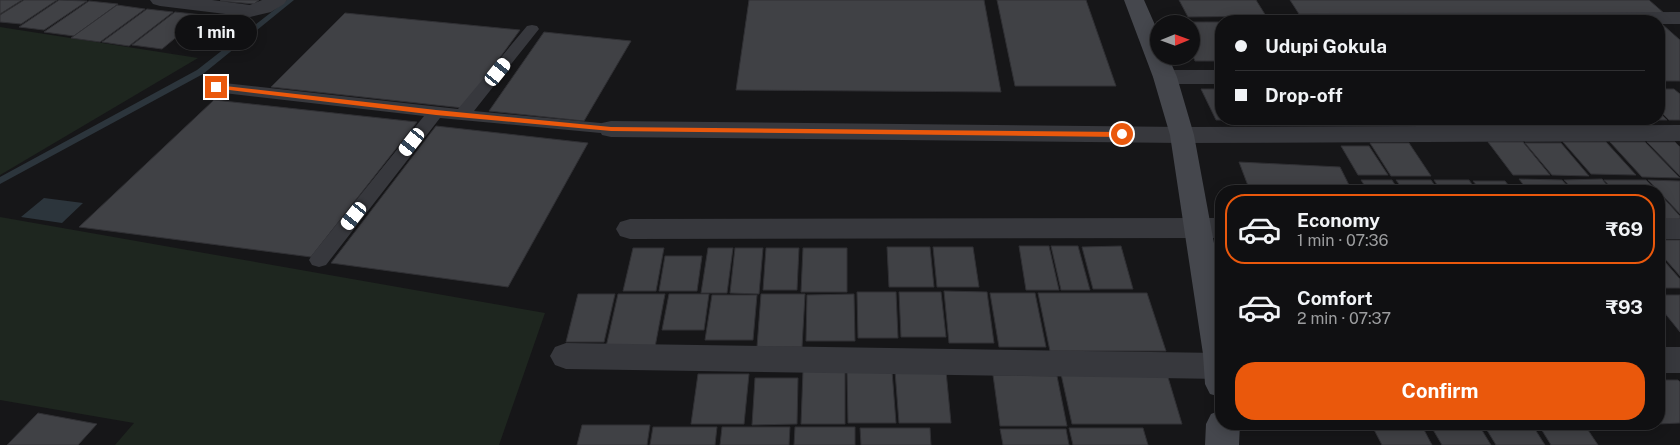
<!DOCTYPE html>
<html lang="en">
<head>
<meta charset="utf-8">
<style>
	:root { --surface:#101012; --page:#19191b; --text:#f1f3f6; --muted:#9c9d9f; --line:#303032; --accent:#ea580c }
	body { margin:0; font-family:"Public Sans",sans-serif; background:var(--page); color:var(--text); height:100vh; display:flex; flex-direction:column; font-size:19px; white-space:nowrap }
	* { box-sizing:border-box; margin:0 }
	p { font-size:16px; color:var(--muted) }
	.icon { flex:none; width:28px; height:28px; fill:none; stroke:currentColor; stroke-width:2; stroke-linecap:round; stroke-linejoin:round }
	.map { position:relative; flex:1; overflow:hidden }
	.drawer { position:absolute; left:1215px; top:185px; width:450px; height:245px; display:flex; flex-direction:column; background:var(--surface); border-radius:20px; box-shadow:0 2px 12px #0003,0 0 0 1px var(--line) }
	.drawer>* { flex:none }
	.hud { position:absolute; left:1215px; top:15px; width:450px; height:110px; border-radius:20px; box-shadow:0 2px 12px #0003,0 0 0 1px var(--line); display:grid; align-content:center; height:110px; padding:0 20px; background:var(--surface) }
	.needle { width:32px; rotate:89deg }
	.buttons { position:absolute; left:1150px; top:15px; display:grid; gap:10px }
	.buttons a { display:grid; place-items:center; width:50px; height:50px; border-radius:50%; background:var(--surface); box-shadow:0 2px 12px #0003,0 0 0 1px var(--line); font-size:25px }
	.end { position:absolute; width:22px; height:22px; margin:-11px; border:6px solid #ea580c; background:#fff; box-shadow:0 0 0 2px #fff }
	.from { border-radius:50% }
	.bubble { position:absolute; height:35px; border-radius:18px; background:var(--surface); box-shadow:0 2px 12px #0003,0 0 0 1px var(--line); font-size:16px; font-weight:700; line-height:35px; text-align:center }
	.car { position:absolute; width:15px; height:30px; margin:-15px -8px; border-radius:6px; box-shadow:0 0 4px 1px #0007; background:linear-gradient(#fff 24%,#345 0 40%,#fff 0 76%,#345 0 86%,#fff 0) }
	.hud b { display:flex; align-items:center; gap:18px; height:48px; font-size:19px }
	.hud b+b { border-top:1px solid var(--line) }
	.hud i { width:12px; height:12px; background:var(--text) }
	ul { padding:9px 0 0; list-style:none }
	li { display:flex; align-items:center; gap:15px; height:70px; margin:0 10px 8px; padding:0 10px; border:2px solid transparent; border-radius:20px }
	li div { flex:1 }
	li b { display:block; font-size:19px }
	li em { font-style:normal; font-weight:700 }
	li.active { border-color:var(--accent) }
	li>.icon { width:45px; height:45px; stroke-width:1.5 }
	.button { display:flex; gap:10px; margin-top:auto; padding:10px 20px }
	.button a { flex:1; height:58px; border-radius:20px; background:var(--accent); color:#fff; font-size:20px; font-weight:700; line-height:58px; text-align:center }
	.map>svg:first-child { display:block }
</style>
</head>
<body>
<div class="map">
<svg width="1680" height="445" viewBox="0 0 1680 445">
	<rect width="100%" height="100%" fill="#161618"/>
	<!-- green -->
	<g fill="#1e261f">
		<path d="M0,27L198,58L0,175Z"/>
		<path d="M0,217L545,313L499,445H115L134,423L0,400Z"/>
	</g>
	<!-- water -->
	<path fill="#2c353c" d="M44,198L83,203L62,223L21,217Z"/>
	<g fill="none" stroke-linecap="round" stroke-linejoin="round">
		<!-- stream -->
		<path fill="#2c353c" fill-rule="evenodd" d="M287,0H294L203,74L0,184V177L197,70Z"/>
	</g>
	<!-- building -->
	<g fill="#404145" stroke="#303034">
		<path d="M0,0H22L0,14Z"/>
		<path d="M24,0H57L21,24L0,22V15Z"/>
		<path d="M59,0L87,1L44,30L19,27Z"/>
		<path d="M259,0L254,4L220,1L221,0Z"/>
		<path d="M749,0H984L1001,92L736,90Z"/>
		<path d="M997,0H1086L1116,86H1015Z"/>
		<path d="M1179,0H1256L1266,16L1188,17Z"/>
		<path d="M1290,0H1649L1665,14H1299Z"/>
		<path d="M89,1L118,4L74,36L44,32Z"/>
		<path d="M117,5L145,9L100,42L71,38Z"/>
		<path d="M147,9L173,12L129,46L102,42Z"/>
		<path d="M175,12L203,15L162,49L132,45Z"/>
		<path d="M345,13L520,30L463,108L271,87Z"/>
		<path d="M1177,22H1221V61H1195L1191,52V24H1178Z"/>
		<path d="M1659,24H1662L1680,40V81H1659Z"/>
		<path d="M544,32L631,41L584,121L489,111Z"/>
		<path d="M1201,89H1221V119L1243,120H1216Z"/>
		<path d="M1659,89H1674L1680,94V120H1669L1659,110Z"/>
		<path d="M214,100L417,122L311,257L79,227Z"/>
		<path d="M1659,112L1667,120H1633L1632,119H1659Z"/>
		<path d="M1321,119H1394L1395,120H1322Z"/>
		<path d="M436,126L588,143L508,287L331,263Z"/>
		<path d="M1488,142H1523L1550,175H1513Z"/>
		<path d="M1563,142H1606L1636,175L1591,174Z"/>
		<path d="M1610,142H1645L1680,178L1642,177Z"/>
		<path d="M1647,142H1675L1680,147V176Z"/>
		<path d="M1370,143H1409L1431,176H1391Z"/>
		<path d="M1525,143H1561L1589,176L1552,175Z"/>
		<path d="M1341,146H1369L1388,175H1358Z"/>
		<path d="M1239,162L1340,167L1352,191H1250Z"/>
		<path d="M1519,179L1562,180L1572,191H1528Z"/>
		<path d="M1602,179L1612,191H1574L1564,180Z"/>
		<path d="M1361,180H1392L1399,191H1368Z"/>
		<path d="M1396,180H1431L1439,191H1404Z"/>
		<path d="M1434,180H1469L1477,191H1441Z"/>
		<path d="M1604,180H1646L1657,191H1614Z"/>
		<path d="M1648,180L1680,181V214Z"/>
		<path d="M1473,181H1505L1513,191H1481Z"/>
		<path d="M1659,193L1680,216V219H1659Z"/>
		<path d="M1659,240H1680V276L1659,252Z"/>
		<path d="M1019,246H1049L1059,290H1026Z"/>
		<path d="M1051,246H1078L1090,290H1061Z"/>
		<path d="M1121,246L1133,289H1093L1082,247Z"/>
		<path d="M887,247H930L934,287H889Z"/>
		<path d="M933,247H973L979,287H937Z"/>
		<path d="M633,248H664L656,291H623Z"/>
		<path d="M708,248H733L727,293H701Z"/>
		<path d="M735,248H763L759,294L730,293Z"/>
		<path d="M766,248H799L797,290H763Z"/>
		<path d="M803,248H847V292H801Z"/>
		<path d="M1659,255L1680,279V288H1659Z"/>
		<path d="M665,256H702L697,291H659Z"/>
		<path d="M944,291L987,292L994,343H949Z"/>
		<path d="M857,292H896L898,338H858Z"/>
		<path d="M899,292H941L946,337H901Z"/>
		<path d="M990,293H1035L1046,347H999Z"/>
		<path d="M1038,293H1147L1166,351H1050Z"/>
		<path d="M578,294H615L604,342H566Z"/>
		<path d="M618,294H665L655,347H606Z"/>
		<path d="M669,294H709L704,330H662Z"/>
		<path d="M761,294H805L802,347H757Z"/>
		<path d="M854,294L855,341H806L807,295Z"/>
		<path d="M712,295H757L753,340H705Z"/>
		<path d="M1659,295H1680V332L1659,306Z"/>
		<path d="M803,371H845V424H801Z"/>
		<path d="M847,371H892L896,423H848Z"/>
		<path d="M895,371H946L951,423H899Z"/>
		<path d="M698,374H749L744,424H691Z"/>
		<path d="M1061,374H1167L1182,424H1072Z"/>
		<path d="M993,375L1057,376L1067,426H1000Z"/>
		<path d="M755,378H798L797,424L752,425Z"/>
		<path d="M1659,380H1678L1680,382V423L1659,424Z"/>
		<path d="M38,413L97,424L78,445H7Z"/>
		<path d="M1371,424H1421L1432,445H1382Z"/>
		<path d="M1538,424H1584L1598,445H1551Z"/>
		<path d="M582,425H650L647,445H577Z"/>
		<path d="M1533,426L1545,445H1496L1485,427Z"/>
		<path d="M653,427H717L715,445H650Z"/>
		<path d="M722,427H790L789,445H720Z"/>
		<path d="M795,427H855V445H794Z"/>
		<path d="M1480,427L1491,445H1442L1432,428Z"/>
		<path d="M860,428H930L931,445H861Z"/>
		<path d="M1069,428H1143L1148,445H1073Z"/>
		<path d="M1000,429H1066L1069,445H1003Z"/>
	</g>
	<g fill="none" stroke-linecap="round" stroke-linejoin="round">
		<!-- service -->
		<path fill="#37383d" fill-rule="evenodd" d="M532,25L537,26L539,29L474,111L611,124L617,125L619,129L617,133L611,134L440,118L326,265L319,267L312,265L309,260L312,255L424,116L215,92L209,90L207,87L209,84L215,82L458,109L527,26Z"/>
		<!-- minor -->
		<g fill="#37383d" fill-rule="evenodd">
			<path d="M150,0H212L250,5L262,0H287L284,4L271,12L250,17L160,6L153,4Z"/>
			<path d="M1680,12V24H1659V21H1309L1307,19L1310,14L1318,13Z"/>
			<path d="M1165,70H1221V84H1165L1157,82L1153,77L1157,72Z"/>
			<path d="M611,121L1182,127L1680,125V141L1182,143L611,137L602,135L599,129L602,123Z"/>
			<path d="M1221,218V238L630,239L620,236L616,229L620,222L630,219Z"/>
			<rect x="1659" y="219" width="21" height="20"/>
			<path d="M566,343L1220,353L1221,379L566,369L555,365L550,356L555,347Z"/>
			<rect x="1659" y="347" width="21" height="26"/>
		</g>
		<!-- secondary -->
		<g fill="#45474d" fill-rule="evenodd">
			<path d="M1124,0H1144L1159,34V56H1168L1177,77L1194,135L1221,281V397L1210,394L1205,384L1203,354L1170,135L1153,77Z"/>
			<path d="M1221,410V424H1240L1239,445H1205L1206,424L1211,414Z"/>
		</g>
	</g>
	<!-- route -->
	<path fill="#ea580c" d="M216,85L436,110L611,127L1122,132L1126,134L1122,137L611,131L436,115L213,88L212,87Z"/>
</svg>
<div class="buttons">
<a><svg class="needle" viewBox="-14 -14 28 28"><path d="M0-13l5 13h-10z" fill="#e53935"/><path d="M0 13l5-13h-10z" fill="#9c9d9f"/></svg></a>
</div>
<i class="end from" style="left:1122px;top:134px"></i>
<i class="end" style="left:216px;top:87px"></i>
<div class="bubble" style="left:175px;top:15px;width:82px">1 min</div>
<i class="car" style="left:498px;top:72px;rotate:39deg"></i>
<i class="car" style="left:412px;top:142px;rotate:218deg"></i>
<i class="car" style="left:354px;top:216px;rotate:218deg"></i>
<div class="hud">
<b><i class="from"></i>Udupi Gokula</b>
<b><i></i>Drop-off</b>
</div>
<section class="drawer">
<ul>
<li class="active"><svg class="icon" aria-label="car" viewBox="0 0 24 24"><path d="M5 17H2v-5l4-1 3-4h7l3 4 3 1v5h-3M9 17h6M6 11h13"/><circle cx="7" cy="17" r="2"/><circle cx="17" cy="17" r="2"/></svg><div><b>Economy</b><p>1 min · 07:36</p></div><em>₹69</em></li>
<li><svg class="icon" aria-label="car" viewBox="0 0 24 24"><path d="M5 17H2v-5l4-1 3-4h7l3 4 3 1v5h-3M9 17h6M6 11h13"/><circle cx="7" cy="17" r="2"/><circle cx="17" cy="17" r="2"/></svg><div><b>Comfort</b><p>2 min · 07:37</p></div><em>₹93</em></li>
</ul>
<div class="button"><a>Confirm</a></div>
</section>
</div>
</body>
</html>
